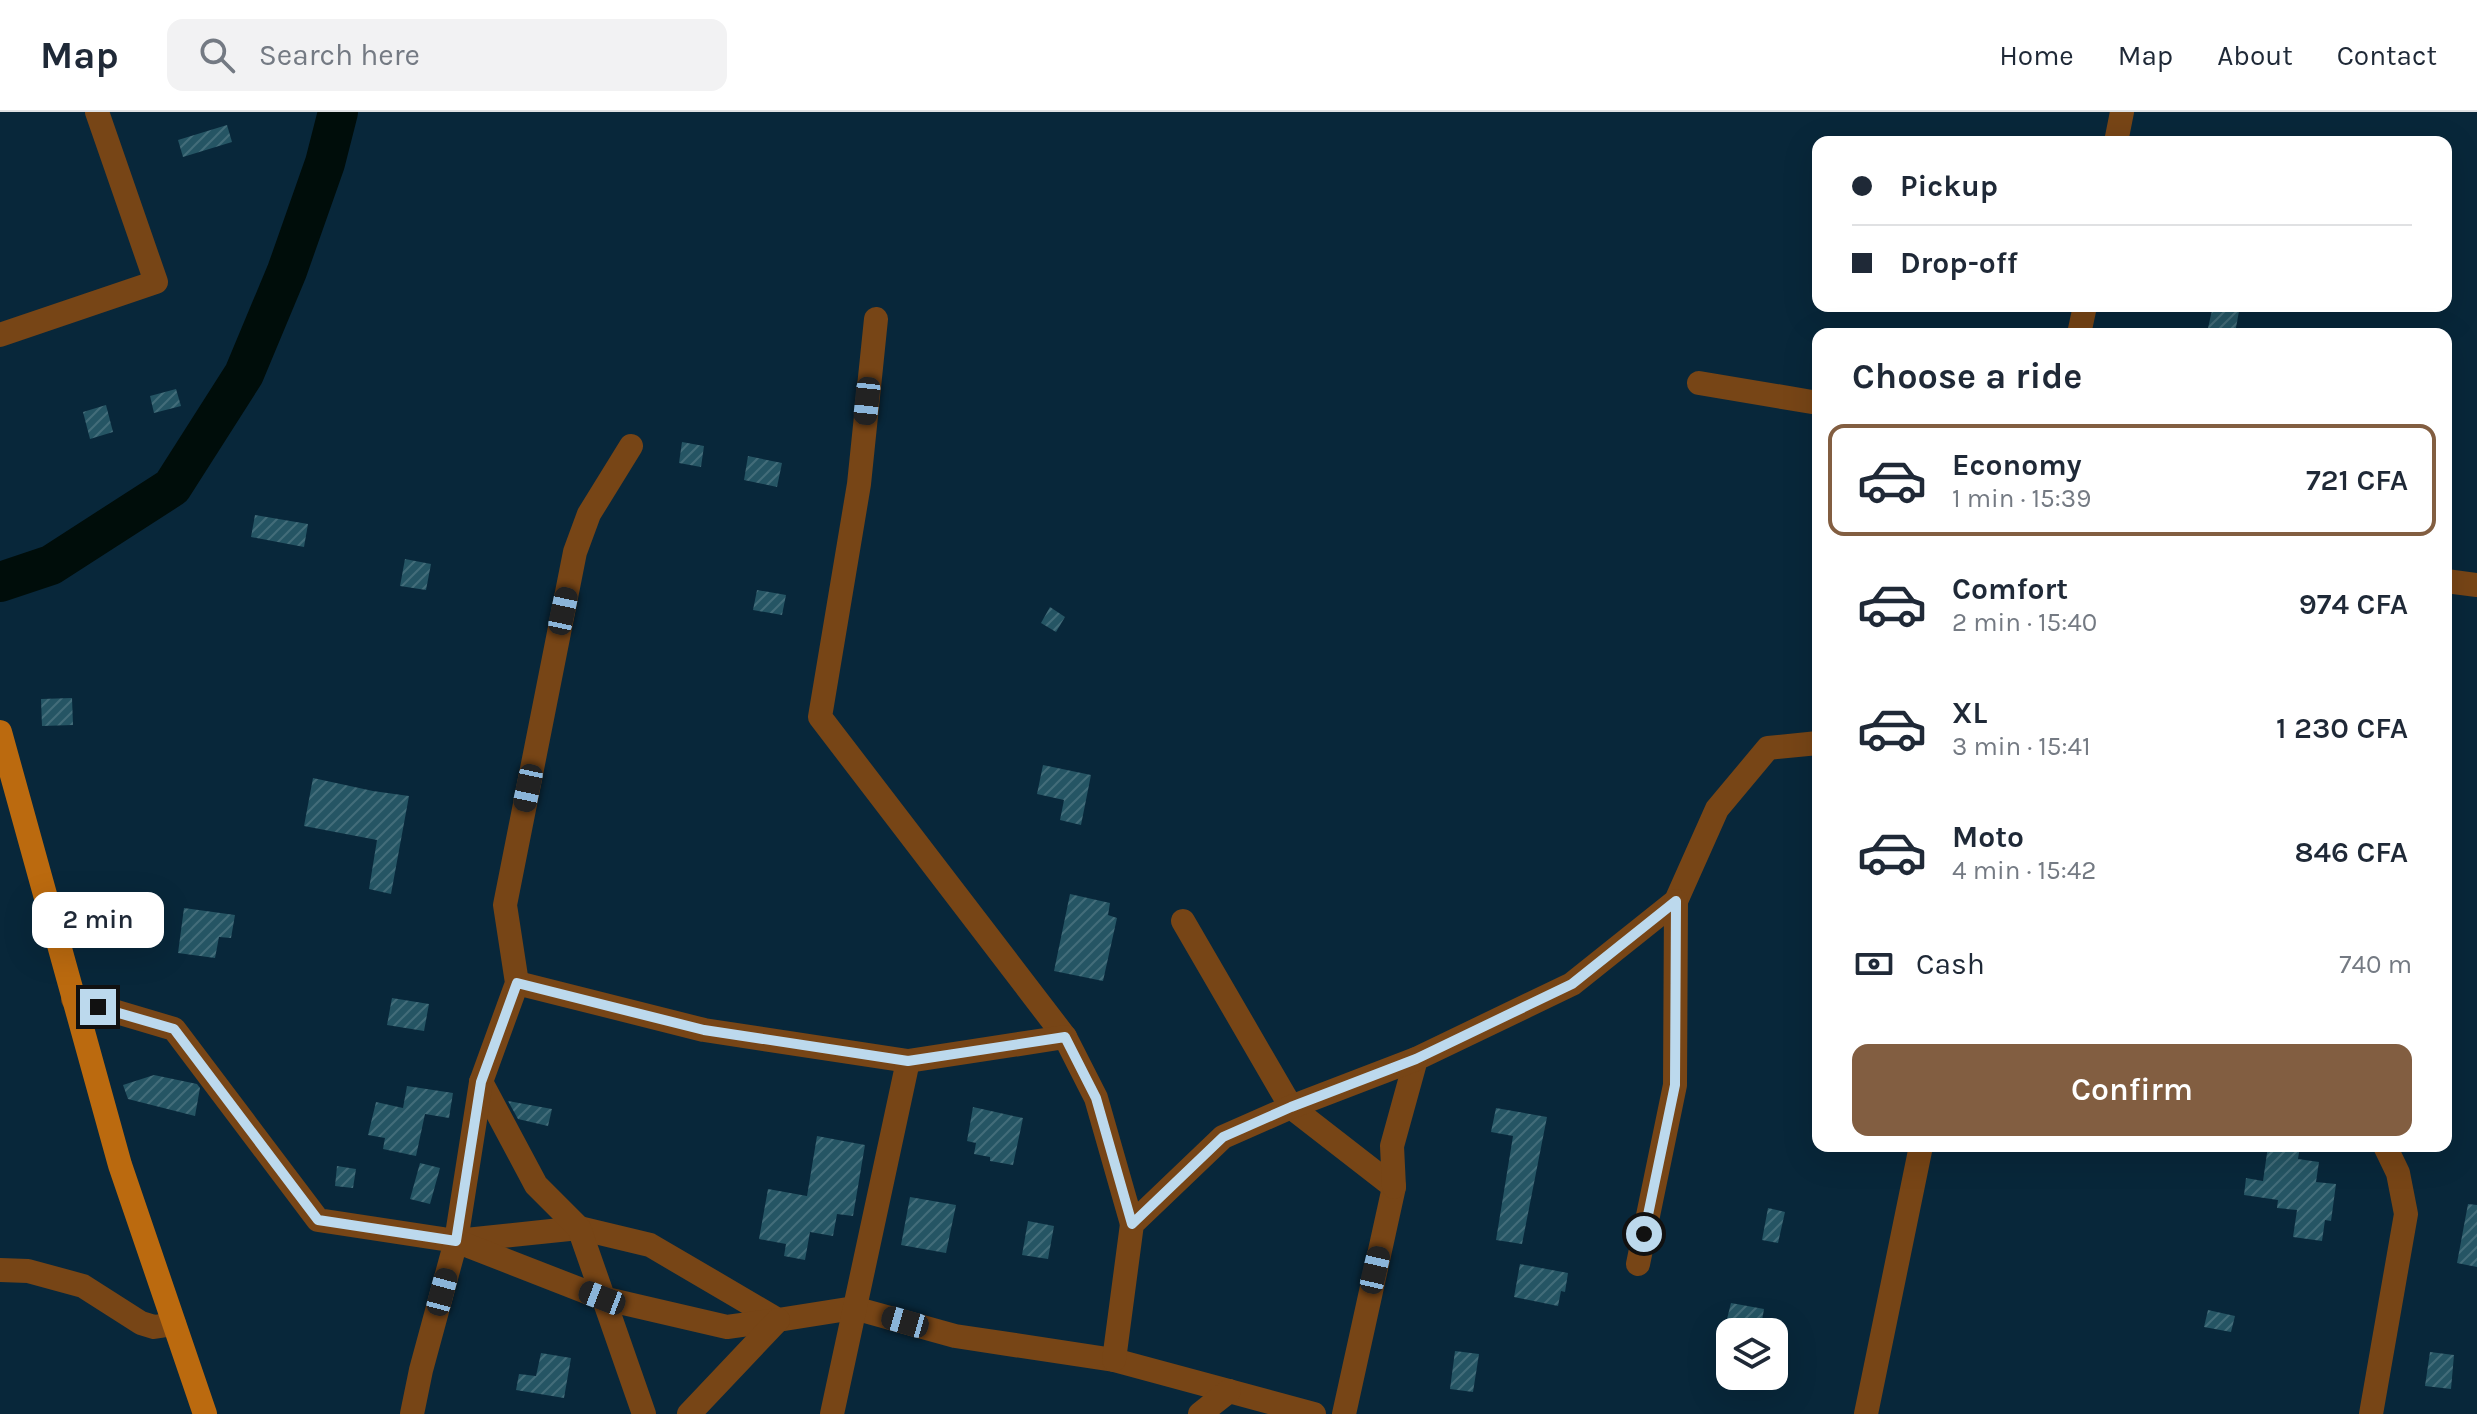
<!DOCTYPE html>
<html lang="en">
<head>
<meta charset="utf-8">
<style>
	:root { --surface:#fff; --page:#f2f2f3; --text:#1f2937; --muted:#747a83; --line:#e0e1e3; --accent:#825e41 }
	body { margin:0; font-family:Karla,sans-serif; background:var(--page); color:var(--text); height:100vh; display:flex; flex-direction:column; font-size:30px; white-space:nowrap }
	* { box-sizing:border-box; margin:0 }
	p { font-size:26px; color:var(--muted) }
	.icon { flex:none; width:44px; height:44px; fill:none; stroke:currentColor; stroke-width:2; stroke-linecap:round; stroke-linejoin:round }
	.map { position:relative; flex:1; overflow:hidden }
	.side { position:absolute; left:1812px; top:216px; width:640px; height:824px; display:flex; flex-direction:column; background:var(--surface); border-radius:16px; box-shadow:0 8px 32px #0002 }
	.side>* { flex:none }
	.top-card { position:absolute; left:1812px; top:24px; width:640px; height:176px; border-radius:16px; box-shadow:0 8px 32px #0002; display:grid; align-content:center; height:176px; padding:0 40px; background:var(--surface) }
	.controls { position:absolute; left:1716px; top:1206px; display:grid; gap:16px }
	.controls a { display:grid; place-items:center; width:72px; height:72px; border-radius:16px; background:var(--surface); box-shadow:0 8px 32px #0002; font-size:40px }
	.end { position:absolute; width:36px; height:36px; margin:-18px; border:10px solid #bcd9ed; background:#111; box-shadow:0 0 0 4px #111 }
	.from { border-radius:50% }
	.bubble { position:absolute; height:56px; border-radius:16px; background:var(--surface); box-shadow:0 8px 32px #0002; font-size:26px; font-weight:600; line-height:56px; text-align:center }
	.car { position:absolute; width:24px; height:48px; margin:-24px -12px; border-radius:10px; box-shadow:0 0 6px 2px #0007; background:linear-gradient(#222 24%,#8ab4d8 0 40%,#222 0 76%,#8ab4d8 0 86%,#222 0) }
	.top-card b { display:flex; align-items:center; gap:28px; height:76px; font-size:30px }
	.top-card b+b { border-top:2px solid var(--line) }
	.top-card i { width:20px; height:20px; background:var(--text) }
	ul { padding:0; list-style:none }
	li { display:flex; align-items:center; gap:24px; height:112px; margin:0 16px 12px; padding:0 24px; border:4px solid transparent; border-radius:16px }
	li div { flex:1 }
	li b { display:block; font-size:30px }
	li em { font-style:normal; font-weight:600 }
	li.current { border-color:var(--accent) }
	li>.icon { width:72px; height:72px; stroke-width:1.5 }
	h2 { padding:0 40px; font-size:36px; line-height:96px }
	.pay { display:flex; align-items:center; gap:20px; height:88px; padding:0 40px; font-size:30px }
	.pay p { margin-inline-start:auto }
	.button { display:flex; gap:16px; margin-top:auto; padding:16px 40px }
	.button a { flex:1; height:92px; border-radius:16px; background:var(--accent); color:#fff; font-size:32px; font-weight:600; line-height:92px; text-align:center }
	header { display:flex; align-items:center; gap:48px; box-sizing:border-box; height:112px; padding:0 40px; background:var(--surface); border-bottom:2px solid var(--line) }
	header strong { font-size:38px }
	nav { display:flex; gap:44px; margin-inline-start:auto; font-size:28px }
	.search { width:560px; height:72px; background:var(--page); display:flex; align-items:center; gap:20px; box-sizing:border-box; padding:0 28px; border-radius:16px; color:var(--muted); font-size:30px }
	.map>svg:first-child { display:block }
</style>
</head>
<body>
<header>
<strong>Map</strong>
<div class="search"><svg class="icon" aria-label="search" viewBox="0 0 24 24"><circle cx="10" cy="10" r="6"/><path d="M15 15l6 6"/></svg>Search here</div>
<nav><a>Home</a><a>Map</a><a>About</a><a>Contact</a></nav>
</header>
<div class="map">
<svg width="2477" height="1302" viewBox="0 0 2477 1302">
	<defs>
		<pattern id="building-hatch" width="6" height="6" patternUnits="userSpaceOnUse" patternTransform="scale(2)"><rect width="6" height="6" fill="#255564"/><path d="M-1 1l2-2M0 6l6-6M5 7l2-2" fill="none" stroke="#436d7a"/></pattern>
	</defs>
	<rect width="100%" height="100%" fill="#08273a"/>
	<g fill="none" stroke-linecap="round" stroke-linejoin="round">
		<!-- river -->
		<path stroke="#000d0a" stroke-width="40" d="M0,470L51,453L172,375L244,262L287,159L325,51L338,0"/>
	</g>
	<!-- building -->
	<g fill="url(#building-hatch)">
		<path d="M227,13L232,30L183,45L178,28Z"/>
		<path d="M2213,194H2240L2235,221L2208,216Z"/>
		<path d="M176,277L181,294L154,301L150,284Z"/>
		<path d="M106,293L113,320L90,327L83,300Z"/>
		<path d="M682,330L704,334L701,355L679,351Z"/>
		<path d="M748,344L782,351L777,375L744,368Z"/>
		<path d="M255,403L308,412L304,435L251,425Z"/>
		<path d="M405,447L431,452L426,478L400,474Z"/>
		<path d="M757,478L786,483L782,503L753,498Z"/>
		<path d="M1050,495L1065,505L1056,520L1041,511Z"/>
		<path d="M72,586L73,613L42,614L41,587Z"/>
		<path d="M1043,653L1091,663L1081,713L1060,708L1064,688L1037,682Z"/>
		<path d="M313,666L373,679L409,684L391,782L369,777L377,728L304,714Z"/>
		<path d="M1070,782L1110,791L1108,803L1117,806L1103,869L1054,859Z"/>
		<path d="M184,796L235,803L231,826L219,825L215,846L178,841Z"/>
		<path d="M392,886L429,892L424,919L387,913Z"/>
		<path d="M154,963L197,972L200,976L195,1004L128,987L123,973Z"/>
		<path d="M407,974L453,981L449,1006L425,1002L416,1044L383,1037L385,1026L368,1023L376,990L403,996Z"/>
		<path d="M508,989L552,997L548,1014L518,1007Z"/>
		<path d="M973,995L1023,1006L1013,1053L990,1049V1045L974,1042L976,1031L967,1029Z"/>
		<path d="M1496,996L1547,1005L1522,1132L1496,1128L1513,1024L1491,1020Z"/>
		<path d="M817,1024L865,1033L853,1104L837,1102L833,1124L810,1120L805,1148L784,1144L786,1132L759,1127L768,1077L807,1084Z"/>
		<path d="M2268,1034H2300L2298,1047L2319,1050L2316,1070L2336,1072L2331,1109L2325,1108L2322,1129L2293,1125L2297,1098L2277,1096L2278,1088L2244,1083L2246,1066L2263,1069Z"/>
		<path d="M420,1051L440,1056L430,1092L410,1087Z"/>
		<path d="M337,1054L356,1057L353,1076L335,1074Z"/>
		<path d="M910,1085L956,1093L946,1141L901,1133Z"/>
		<path d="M2468,1092L2477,1093V1155L2457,1151Z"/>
		<path d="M1768,1096L1785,1100L1778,1131L1762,1128Z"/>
		<path d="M1028,1109L1054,1114L1048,1147L1022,1143Z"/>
		<path d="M1520,1152L1568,1161L1565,1180L1561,1179L1558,1194L1514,1185Z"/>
		<path d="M1731,1191L1764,1197L1761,1214L1727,1207Z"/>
		<path d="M2208,1198L2235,1204L2231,1220L2204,1215Z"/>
		<path d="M1455,1239L1479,1242L1473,1280L1450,1277Z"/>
		<path d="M2430,1240L2454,1243L2451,1277L2425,1274Z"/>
		<path d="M541,1241L571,1246L564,1286L516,1278L519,1262L536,1264Z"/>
	</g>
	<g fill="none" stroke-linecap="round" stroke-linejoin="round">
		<!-- minor -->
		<g stroke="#774516" stroke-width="24">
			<path d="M2116,30L2122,0"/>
			<path d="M876,207L859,372L820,605L1065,925L1096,986L1132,1112"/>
			<path d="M2079,222L2085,194"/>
			<path d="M0,223L156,170L97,0"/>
			<path d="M1699,271L1818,291"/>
			<path d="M2446,469L2477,473"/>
			<path d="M1183,809L1291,995L1394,1075L1344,1302"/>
			<path d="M517,871L704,918L908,949L1065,925"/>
			<path d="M73,887L174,917L318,1108L456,1129L579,1116L650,1133L778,1208L854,1196L955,1224L1114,1248L1314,1302"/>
			<path d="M481,970L536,1073L579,1116L644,1302"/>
			<path d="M1394,1075L1392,1034L1416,947L1572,872L1676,789L1717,697L1768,636L1818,631"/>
			<path d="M456,1129L481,970L517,871L505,793L575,440L589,402L631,334"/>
			<path d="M1638,1152L1675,973L1676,789"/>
			<path d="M0,1158L28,1159L83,1174L141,1211L154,1215L174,1212"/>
			<path d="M1114,1248L1132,1112L1223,1025L1291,995L1416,947"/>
			<path d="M412,1302L421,1258L456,1129L602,1186L727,1215L778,1208"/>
			<path d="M689,1302L778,1208"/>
			<path d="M832,1302L908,949"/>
			<path d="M1200,1302L1229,1279"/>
			<path d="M1866,1302L1921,1034"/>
			<path d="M2371,1302L2406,1102L2398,1061L2385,1034"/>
		</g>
		<!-- major -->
		<path stroke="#bb6a0f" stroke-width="24" d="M0,620L120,1053L205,1302"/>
	</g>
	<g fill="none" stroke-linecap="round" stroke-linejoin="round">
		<!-- route -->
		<path stroke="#bcd9ed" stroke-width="10" d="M98,895L174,917L318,1108L456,1129L481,970L517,871L704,918L908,949L1065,925L1096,986L1132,1112L1223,1025L1291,995L1416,947L1572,872L1676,789L1675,973L1644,1122"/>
	</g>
</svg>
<div class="controls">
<a><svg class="icon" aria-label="layers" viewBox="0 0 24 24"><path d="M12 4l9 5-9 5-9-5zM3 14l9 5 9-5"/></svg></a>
</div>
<i class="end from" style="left:1644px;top:1122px"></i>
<i class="end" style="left:98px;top:895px"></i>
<div class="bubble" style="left:32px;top:780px;width:132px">2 min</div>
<i class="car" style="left:867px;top:289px;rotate:186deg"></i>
<i class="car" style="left:563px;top:499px;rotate:12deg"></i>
<i class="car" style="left:528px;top:676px;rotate:192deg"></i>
<i class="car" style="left:1375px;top:1158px;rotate:13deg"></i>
<i class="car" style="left:442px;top:1180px;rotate:15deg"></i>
<i class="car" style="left:602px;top:1186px;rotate:291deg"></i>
<i class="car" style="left:905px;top:1210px;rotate:286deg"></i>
<div class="top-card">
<b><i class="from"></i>Pickup</b>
<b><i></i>Drop-off</b>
</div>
<section class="side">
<h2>Choose a ride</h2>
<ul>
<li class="current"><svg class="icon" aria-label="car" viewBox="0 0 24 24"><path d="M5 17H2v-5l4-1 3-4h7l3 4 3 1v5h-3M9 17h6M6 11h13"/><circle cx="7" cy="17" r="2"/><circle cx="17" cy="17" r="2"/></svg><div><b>Economy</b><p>1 min · 15:39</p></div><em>721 CFA</em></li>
<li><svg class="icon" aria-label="car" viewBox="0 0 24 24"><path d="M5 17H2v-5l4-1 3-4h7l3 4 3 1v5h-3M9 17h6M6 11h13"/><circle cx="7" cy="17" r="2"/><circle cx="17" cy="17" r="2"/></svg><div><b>Comfort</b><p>2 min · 15:40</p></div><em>974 CFA</em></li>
<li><svg class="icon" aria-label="car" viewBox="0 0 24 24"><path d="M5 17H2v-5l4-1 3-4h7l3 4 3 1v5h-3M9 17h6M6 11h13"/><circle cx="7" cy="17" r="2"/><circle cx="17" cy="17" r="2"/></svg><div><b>XL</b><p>3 min · 15:41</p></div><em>1 230 CFA</em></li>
<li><svg class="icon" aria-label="car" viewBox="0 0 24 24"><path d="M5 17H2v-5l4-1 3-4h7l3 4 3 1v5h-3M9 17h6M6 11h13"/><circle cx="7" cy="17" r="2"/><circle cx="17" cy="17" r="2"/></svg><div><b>Moto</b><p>4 min · 15:42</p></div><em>846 CFA</em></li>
</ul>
<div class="pay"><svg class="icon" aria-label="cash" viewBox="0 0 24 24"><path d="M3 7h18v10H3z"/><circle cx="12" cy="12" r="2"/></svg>Cash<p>740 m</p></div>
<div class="button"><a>Confirm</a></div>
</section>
</div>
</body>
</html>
